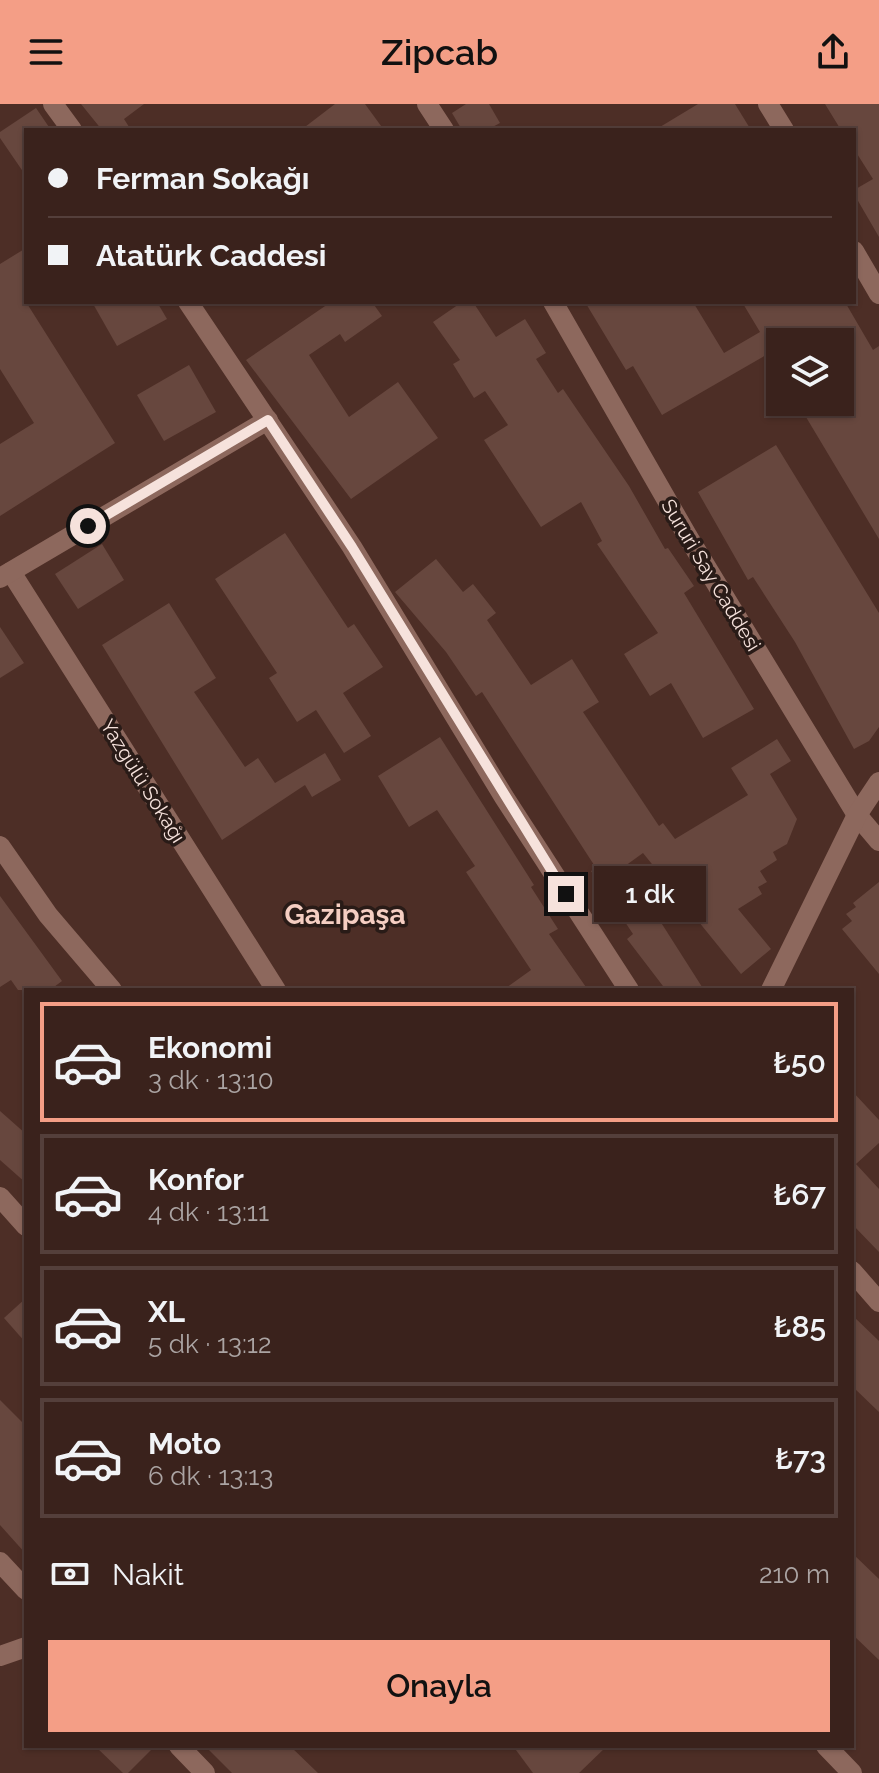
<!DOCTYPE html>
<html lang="tr">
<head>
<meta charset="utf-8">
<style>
	:root { --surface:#3a221c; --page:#412a25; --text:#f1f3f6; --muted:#aba4a3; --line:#543f3b; --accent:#f49e86 }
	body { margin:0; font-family:Raleway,sans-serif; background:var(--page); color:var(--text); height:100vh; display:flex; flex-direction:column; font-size:30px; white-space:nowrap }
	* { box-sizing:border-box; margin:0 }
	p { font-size:26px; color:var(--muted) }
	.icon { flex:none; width:44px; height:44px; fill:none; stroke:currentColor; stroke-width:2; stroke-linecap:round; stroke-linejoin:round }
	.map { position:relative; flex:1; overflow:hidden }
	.panel { position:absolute; left:24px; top:884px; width:830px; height:760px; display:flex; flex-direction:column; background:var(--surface); border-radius:0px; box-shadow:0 2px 6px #0004,0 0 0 2px var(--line) }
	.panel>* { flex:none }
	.guide { position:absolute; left:24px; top:24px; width:832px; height:176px; border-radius:0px; box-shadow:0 2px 6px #0004,0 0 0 2px var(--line); display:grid; align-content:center; height:176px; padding:0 24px; background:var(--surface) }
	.tools { position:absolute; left:766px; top:224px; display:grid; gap:16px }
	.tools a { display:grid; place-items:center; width:88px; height:88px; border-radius:0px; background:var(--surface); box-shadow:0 2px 6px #0004,0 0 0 2px var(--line); font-size:40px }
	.end { position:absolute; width:36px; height:36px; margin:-18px; border:10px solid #f6e2dc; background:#111; box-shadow:0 0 0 4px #111 }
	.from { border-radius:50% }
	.bubble { position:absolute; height:56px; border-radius:0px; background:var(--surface); box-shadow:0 2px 6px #0004,0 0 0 2px var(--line); font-size:26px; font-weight:600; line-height:56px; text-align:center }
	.guide b { display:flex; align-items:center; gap:28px; height:76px; font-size:30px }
	.guide b+b { border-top:2px solid var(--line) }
	.guide i { width:20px; height:20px; background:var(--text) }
	ul { padding:14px 0 0; list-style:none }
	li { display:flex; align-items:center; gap:24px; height:120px; margin:0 16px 12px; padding:0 8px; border:4px solid var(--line); border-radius:0px }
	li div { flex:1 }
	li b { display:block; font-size:30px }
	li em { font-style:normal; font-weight:600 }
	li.active { border-color:var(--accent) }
	li>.icon { width:72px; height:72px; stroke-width:1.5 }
	.pay { display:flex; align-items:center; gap:20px; height:88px; padding:0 24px; font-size:30px }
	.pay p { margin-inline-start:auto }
	.action { display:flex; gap:16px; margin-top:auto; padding:16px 24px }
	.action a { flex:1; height:92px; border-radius:0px; background:var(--accent); color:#111; font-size:32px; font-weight:600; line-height:92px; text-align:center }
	header { display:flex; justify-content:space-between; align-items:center; height:104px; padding:0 24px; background:var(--accent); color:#111; font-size:36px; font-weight:600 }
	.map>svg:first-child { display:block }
</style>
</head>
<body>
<header><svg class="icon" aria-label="menu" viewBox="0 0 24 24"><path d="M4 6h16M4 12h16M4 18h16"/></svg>Zipcab<svg class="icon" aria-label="share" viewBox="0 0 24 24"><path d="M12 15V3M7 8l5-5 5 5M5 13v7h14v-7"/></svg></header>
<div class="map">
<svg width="879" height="1669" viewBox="0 0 879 1669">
	<rect width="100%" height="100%" fill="#4d2e26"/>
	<!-- building -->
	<g fill="#67473e">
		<path d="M81,0H144L124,15L131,26H102Z"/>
		<path d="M335,0H365L384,26H301Z"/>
		<path d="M466,0H489L500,19L487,26H462L452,9Z"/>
		<path d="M698,0H735L751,26H655Z"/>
		<path d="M825,0H879V133L854,90V86L873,75L854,45V26H841Z"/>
		<path d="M36,4L51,26H26V72L0,34V28Z"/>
		<path d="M26,144V198L115,339L0,412V340L34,319L0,265V160Z"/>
		<path d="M92,198H157L167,215L117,242Z"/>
		<path d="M331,198H372L382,212L345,238L340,230L309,251L349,313L398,278L438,334L351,395L246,256Z"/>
		<path d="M462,198H473L496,233L525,215L546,249L536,255L558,289L563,285L629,382L665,445L668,444L694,482L684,489L754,605L703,634L671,579L650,592L624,550L658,529L597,440L602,437L581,398L541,423L484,336L508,321L485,287L474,294L453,260L460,256L433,218Z"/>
		<path d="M585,198H693L724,249L760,228L742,198H845L873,246L879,242V435L797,298H840V238H780V275L766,251L662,311L633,262L626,266Z"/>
		<path d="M189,261L216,308L164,337L137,291Z"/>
		<path d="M776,341L879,509V623L869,637L854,645L795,538L753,473L748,476L698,388Z"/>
		<path d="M285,429L348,524L354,520L383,563L343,589L371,632L344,649L316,606L297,618L269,574L277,569L215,475Z"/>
		<path d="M102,440L124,476L78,505L55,470Z"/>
		<path d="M436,455L463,488L473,480L496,509L487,516L531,581L572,555L599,598L583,608L659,722L663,719L675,735L748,691L731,664L777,635L791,657L770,670L797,715L787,740L773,748L777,756L760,767L767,778L758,783L762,790L738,805L771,845L741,870L643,749L625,762L704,886H666L627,835L633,830L591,767L596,764L482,588L476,592L446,548L395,488Z"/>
		<path d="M169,499L216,574L194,588L245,663L258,654L275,679L325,649L341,676L312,693L305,681L222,736L102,541Z"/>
		<path d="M0,523L24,559L0,574Z"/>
		<path d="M440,633L534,781L531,783L558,825L549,830L588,886H503L531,866L466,768L475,762L437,706L409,723L378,672Z"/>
		<path d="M879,778V870L842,825L852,817L846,810L856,803L853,799Z"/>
		<path d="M0,792L62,877L50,886H18L11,876L0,883Z"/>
		<path d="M852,987L879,1016V1039L856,1060L879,1085V1148L852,1120Z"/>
		<path d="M0,1007L26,1030V1079L0,1056Z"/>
		<path d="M26,1194V1239L4,1214Z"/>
		<path d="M852,1211L879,1237V1308L852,1282Z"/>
		<path d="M0,1296L26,1322V1450L0,1421Z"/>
		<path d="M852,1449L879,1475V1556L852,1530Z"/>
		<path d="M95,1642H155L128,1669H123Z"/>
		<path d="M205,1642H290L318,1669H232Z"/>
		<path d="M513,1642H607L579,1669H533Z"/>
	</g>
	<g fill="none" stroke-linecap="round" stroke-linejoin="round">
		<!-- minor -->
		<g stroke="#8d685d" stroke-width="20">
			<path d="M53,0L72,26"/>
			<path d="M427,0L444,26"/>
			<path d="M768,0L784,26"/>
			<path d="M854,147L879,190"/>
			<path d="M188,198L352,443L504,693L629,886"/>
			<path d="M553,198L688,433L857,711L879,737"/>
			<path d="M11,468L276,886"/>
			<path d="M0,474L268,316"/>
			<path d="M0,742L48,811L112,886"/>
			<path d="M771,886L857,711L879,678"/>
			<path d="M0,1093L26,1122"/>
			<path d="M852,1167L879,1198"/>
			<path d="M0,1458L26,1486"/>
			<path d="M0,1552L26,1543"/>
			<path d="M179,1642L205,1669"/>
			<path d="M826,1642L852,1669"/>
		</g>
	</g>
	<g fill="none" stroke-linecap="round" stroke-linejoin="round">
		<!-- route -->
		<path stroke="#f6e2dc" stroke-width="10" d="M88,422L268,316L352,443L566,790"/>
	</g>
	<g text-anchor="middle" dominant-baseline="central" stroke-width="7" stroke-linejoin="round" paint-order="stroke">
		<!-- street labels -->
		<g font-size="20" fill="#f6e2dc" stroke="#291b17">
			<text transform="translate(711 471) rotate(59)">Sururi Say Caddesi</text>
			<text transform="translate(143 677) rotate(58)">Yazgülü Sokağı</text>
		</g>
		<!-- district labels -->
		<g font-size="28" font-weight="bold" fill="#f5cec2" stroke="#291b17">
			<text x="345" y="810">Gazipaşa</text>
		</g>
	</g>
</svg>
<div class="tools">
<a><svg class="icon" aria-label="layers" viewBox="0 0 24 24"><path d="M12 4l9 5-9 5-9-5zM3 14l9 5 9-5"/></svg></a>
</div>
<i class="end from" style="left:88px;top:422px"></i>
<i class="end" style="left:566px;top:790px"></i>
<div class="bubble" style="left:594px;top:762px;width:112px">1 dk</div>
<div class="guide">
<b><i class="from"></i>Ferman Sokağı</b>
<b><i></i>Atatürk Caddesi</b>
</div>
<section class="panel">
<ul>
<li class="active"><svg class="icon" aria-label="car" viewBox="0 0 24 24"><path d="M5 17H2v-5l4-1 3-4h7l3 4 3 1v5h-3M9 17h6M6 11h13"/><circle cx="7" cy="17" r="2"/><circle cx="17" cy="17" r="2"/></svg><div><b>Ekonomi</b><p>3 dk · 13:10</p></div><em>₺50</em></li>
<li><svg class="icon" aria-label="car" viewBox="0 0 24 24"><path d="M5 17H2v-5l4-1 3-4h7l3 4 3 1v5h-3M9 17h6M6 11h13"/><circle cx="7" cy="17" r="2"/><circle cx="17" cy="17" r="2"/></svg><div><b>Konfor</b><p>4 dk · 13:11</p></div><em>₺67</em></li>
<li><svg class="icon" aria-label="car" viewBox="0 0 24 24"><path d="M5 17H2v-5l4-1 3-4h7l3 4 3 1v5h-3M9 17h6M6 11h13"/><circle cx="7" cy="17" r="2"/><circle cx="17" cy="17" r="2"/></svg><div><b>XL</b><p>5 dk · 13:12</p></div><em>₺85</em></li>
<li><svg class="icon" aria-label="car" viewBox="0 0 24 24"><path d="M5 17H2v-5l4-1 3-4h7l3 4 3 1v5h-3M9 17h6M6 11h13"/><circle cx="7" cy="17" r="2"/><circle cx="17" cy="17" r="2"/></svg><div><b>Moto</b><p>6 dk · 13:13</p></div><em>₺73</em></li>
</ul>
<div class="pay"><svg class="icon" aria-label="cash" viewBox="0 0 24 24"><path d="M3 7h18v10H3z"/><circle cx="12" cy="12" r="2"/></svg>Nakit<p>210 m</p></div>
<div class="action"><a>Onayla</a></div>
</section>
</div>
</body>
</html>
